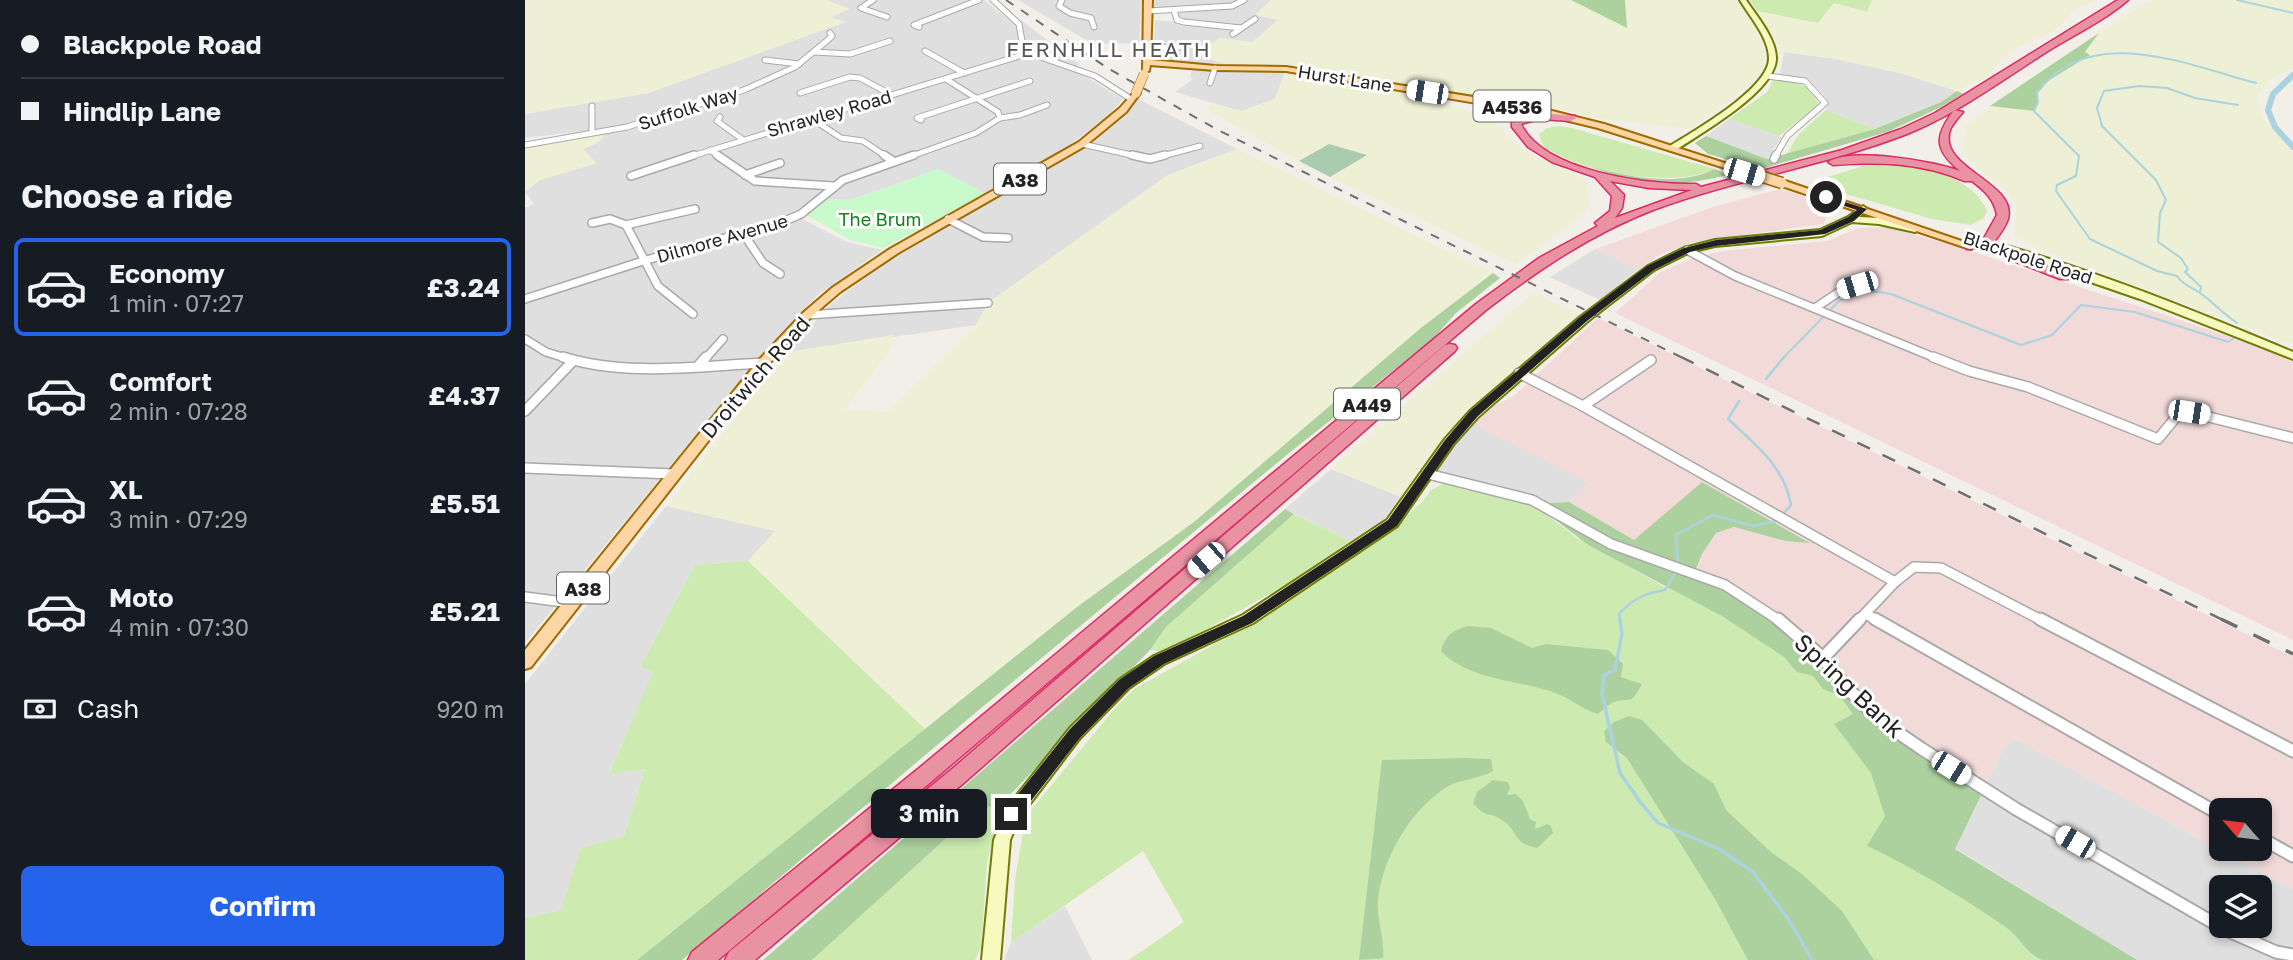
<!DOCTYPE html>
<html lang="en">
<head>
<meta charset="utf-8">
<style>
	:root { --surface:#171b24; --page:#20242c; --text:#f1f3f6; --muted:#9ea1a6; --line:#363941; --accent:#2563eb }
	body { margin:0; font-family:"Golos Text",sans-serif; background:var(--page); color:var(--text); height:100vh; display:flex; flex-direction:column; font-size:26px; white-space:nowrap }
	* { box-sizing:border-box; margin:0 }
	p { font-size:23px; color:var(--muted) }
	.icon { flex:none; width:38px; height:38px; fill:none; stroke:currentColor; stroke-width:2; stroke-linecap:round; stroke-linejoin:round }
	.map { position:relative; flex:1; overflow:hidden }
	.panel { display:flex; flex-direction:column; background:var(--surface); width:525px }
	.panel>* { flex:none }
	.hud { display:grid; align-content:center; height:154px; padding:0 21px; background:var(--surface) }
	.needle { width:46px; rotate:298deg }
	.controls { position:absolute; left:1684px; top:798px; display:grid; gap:14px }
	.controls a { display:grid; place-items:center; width:63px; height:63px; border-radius:10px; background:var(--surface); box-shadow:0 4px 10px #0003; font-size:35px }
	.end { position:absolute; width:32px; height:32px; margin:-16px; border:9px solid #222; background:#fff; box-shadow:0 0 0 4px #fff }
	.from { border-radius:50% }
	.bubble { position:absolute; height:49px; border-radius:10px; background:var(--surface); box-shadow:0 4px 10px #0003; font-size:23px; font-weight:700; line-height:49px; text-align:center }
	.car { position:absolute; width:21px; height:42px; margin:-21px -10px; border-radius:9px; box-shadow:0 0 5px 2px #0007; background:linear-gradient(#fff 24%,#345 0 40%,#fff 0 76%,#345 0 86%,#fff 0) }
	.hud b { display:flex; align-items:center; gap:24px; height:66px; font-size:26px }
	.hud b+b { border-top:2px solid var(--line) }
	.hud i { width:18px; height:18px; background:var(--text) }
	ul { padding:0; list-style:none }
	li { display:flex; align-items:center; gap:21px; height:98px; margin:0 14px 10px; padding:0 7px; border:4px solid transparent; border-radius:10px }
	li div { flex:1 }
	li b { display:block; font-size:26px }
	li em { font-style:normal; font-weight:700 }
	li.current { border-color:var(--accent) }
	li>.icon { width:63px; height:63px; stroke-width:1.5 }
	h2 { padding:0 21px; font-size:32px; line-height:84px }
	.pay { display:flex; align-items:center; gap:18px; height:77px; padding:0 21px; font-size:26px }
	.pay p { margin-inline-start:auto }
	.cta { display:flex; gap:14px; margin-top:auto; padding:14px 21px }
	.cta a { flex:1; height:80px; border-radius:10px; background:var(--accent); color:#fff; font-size:28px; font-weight:700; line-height:80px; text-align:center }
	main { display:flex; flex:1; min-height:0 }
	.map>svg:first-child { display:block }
</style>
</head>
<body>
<main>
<section class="panel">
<div class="hud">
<b><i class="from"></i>Blackpole Road</b>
<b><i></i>Hindlip Lane</b>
</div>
<h2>Choose a ride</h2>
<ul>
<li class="current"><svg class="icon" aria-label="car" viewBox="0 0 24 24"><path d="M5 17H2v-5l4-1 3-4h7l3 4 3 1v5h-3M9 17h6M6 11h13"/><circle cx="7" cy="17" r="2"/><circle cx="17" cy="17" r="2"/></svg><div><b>Economy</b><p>1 min · 07:27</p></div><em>£3.24</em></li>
<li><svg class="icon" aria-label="car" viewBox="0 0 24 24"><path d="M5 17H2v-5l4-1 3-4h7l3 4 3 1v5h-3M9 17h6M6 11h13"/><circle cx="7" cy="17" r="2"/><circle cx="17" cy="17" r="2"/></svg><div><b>Comfort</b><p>2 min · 07:28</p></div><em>£4.37</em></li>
<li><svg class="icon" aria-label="car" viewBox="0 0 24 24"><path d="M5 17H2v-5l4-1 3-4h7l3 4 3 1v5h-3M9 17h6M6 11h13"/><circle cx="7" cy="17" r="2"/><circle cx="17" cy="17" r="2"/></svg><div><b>XL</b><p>3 min · 07:29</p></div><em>£5.51</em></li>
<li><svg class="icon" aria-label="car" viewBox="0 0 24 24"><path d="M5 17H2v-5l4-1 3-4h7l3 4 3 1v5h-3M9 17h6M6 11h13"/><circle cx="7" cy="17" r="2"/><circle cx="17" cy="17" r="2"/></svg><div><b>Moto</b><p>4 min · 07:30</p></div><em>£5.21</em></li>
</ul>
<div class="pay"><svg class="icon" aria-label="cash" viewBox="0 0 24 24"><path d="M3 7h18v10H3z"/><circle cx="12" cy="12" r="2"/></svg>Cash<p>920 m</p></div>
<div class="cta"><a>Confirm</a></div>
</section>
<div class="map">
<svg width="1768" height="960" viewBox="0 0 1768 960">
	<rect width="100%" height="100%" fill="#f2efe9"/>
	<!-- residential -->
	<g fill="#e0dfdf" fill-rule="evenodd">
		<path d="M301,0H459L489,24L497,21L554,64L551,71L598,99L583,116L538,150L461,194L413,169L325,200L300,199L320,183L434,143L427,139L313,179L264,216L225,229L230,235L277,219L322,242L357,250L294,294L241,349L0,643V208L9,204L0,192L15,180L71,163L58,149L74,142L79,129L0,138V114L123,93L320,22L304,18L324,9Z"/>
		<path d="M493,0H617L614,43L568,44Z"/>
		<path d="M629,0H746L731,15L754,19L727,43L695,38L673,55L701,64L699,66L628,60L630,20L662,23L653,16L652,7L629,8Z"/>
		<path d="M1259,52L1311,59L1375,73L1432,91L1416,102L1350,129L1301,110L1303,103L1300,96L1284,80L1255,74Z"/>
		<path d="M668,69L702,72H760L750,99L716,111L650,92L668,79L665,76Z"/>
		<path d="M613,99L712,149L643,175L463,303L451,325L263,352L307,303L359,264L569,142Z"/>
		<path d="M1204,119L1257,137L1242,159L1181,136Z"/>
		<path d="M1070,249L1112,270L1075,300L1025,277Z"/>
		<path d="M947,423L1064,483L1044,502L1025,503L910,471L928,443Z"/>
		<path d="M806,469L876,497L856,523L825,541L760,509Z"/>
		<path d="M141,506L251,531L223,561L170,565L115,667L129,672L84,773L120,769L99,836L57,848L36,910L0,918V684Z"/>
		<path d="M1489,738L1768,889V960H1612L1430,848L1481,744ZM1696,887H1734V926H1696Z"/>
		<path d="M540,906L567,960H479L486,943Z"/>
	</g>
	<!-- commercial -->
	<g fill="#f2dad9" fill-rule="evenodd">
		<path d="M1255,189L1273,194L1296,206L1303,215L1298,224L1169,242L1138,253L1112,270L1070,249L1188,207Z"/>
		<path d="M1362,227L1430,246L1646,317L1737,348L1768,362V640L1090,313L1136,272L1168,258L1198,251L1303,241L1333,228Z"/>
		<path d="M1073,318L1768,657V889L1489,738L1485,745L1481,744L1461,785L1354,713L1325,687L1293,645L1211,585L1172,570L1177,554L1191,533L1209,527L1260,541L1283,542L1177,482L1109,540L1044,502L1063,483L947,423L971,405L989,396ZM1696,810H1734V849H1696Z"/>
	</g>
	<!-- farmland -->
	<g fill="#eef0d5">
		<path d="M0,0H301L325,9L305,17L321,22L123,93L0,114Z"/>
		<path d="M746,0H1046L1102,28L1100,0H1214L1238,43L1240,59L1238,71L1228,83L1166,129L1077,119L1016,106L1026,92L998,88L987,102L782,68L699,66L701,64L672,55L695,38L727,42L754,20L730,15Z"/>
		<path d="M1347,0H1573L1549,9L1532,29L1483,53L1461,77L1432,91L1375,73L1311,59L1259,52L1232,12L1292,23L1309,3L1342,12Z"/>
		<path d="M1630,0H1768V68L1745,80L1732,97L1737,117L1768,153V342L1763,343L1515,249L1489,236L1491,207L1482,191L1446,163L1438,152L1441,126L1465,106L1509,111L1513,102L1512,93L1517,84L1564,55L1560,53L1574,33L1619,4Z"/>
		<path d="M760,72L893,95L957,116L973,125L990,143L1012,157L1048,172L1062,183L1064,207L1052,220L991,264L805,177L841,154L804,144L774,161L682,110L688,104L716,111L750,99Z"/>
		<path d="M81,132L74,142L58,149L72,163L15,180L0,192V146Z"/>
		<path d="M712,149L968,273L897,327L669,522L552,607L400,729L223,561L250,531L141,506L263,352L368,335L366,349L319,410L363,412L451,325L463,303L643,175Z"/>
		<path d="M1009,292L1054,314L943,409L912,446L876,497L806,469Z"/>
	</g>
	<!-- grass -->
	<g fill="#cdebb0">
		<path d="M1225,0H1347L1342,12L1309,3L1293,23L1232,11Z"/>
		<path d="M1248,80C1269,82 1286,82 1294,105L1254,136L1204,119L1242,92Z"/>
		<path d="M1301,110L1350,129L1262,154L1273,135Z"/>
		<path d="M1034,126L1047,128L1190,169C1149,189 1054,173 1018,146L1014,134L1022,128Z"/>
		<path d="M1362,163C1397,167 1447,175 1462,211L1459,218L1446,225L1407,219L1283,183L1338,166Z"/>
		<path d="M920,483L943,491L945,489L1008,504L1052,538L1140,587L1168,577L1215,596L1256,628L1361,732L1399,758L1457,793L1430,849L1612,960H604L659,922L618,851L486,943L490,879L501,816L591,707L609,689L724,625L774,589L845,547L897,502L906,490Z"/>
		<path d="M769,514L825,541L757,587L641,652L625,650L641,627Z"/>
		<path d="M223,561L400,729L112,960H0V918L36,910L56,848L99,836L120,769L84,774L128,672L115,667L170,565Z"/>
		<path d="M479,801L462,862L456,948L450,960H287L449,813Z"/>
	</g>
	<!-- forest -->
	<g fill="#add19e">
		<path d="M1046,0H1100L1102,28Z"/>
		<path d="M1574,33L1560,52L1565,55L1518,84L1512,93L1513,102L1509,111L1465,106Z"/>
		<path d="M1432,91L1438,94L1416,107L1362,132L1236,169L1183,154L1170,143L1181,136L1242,159L1350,129L1416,102Z"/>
		<path d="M1069,168C1106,177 1153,187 1190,169L1203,175C1150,187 1121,189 1069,168Z"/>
		<path d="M968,273L975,278L931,313L907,340L764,453L449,714L157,960H112L552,607L669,522L897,327Z"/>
		<path d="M1177,482L1285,543L1260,541L1209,527L1191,533L1177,554L1168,577L1215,596L1232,608L1361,732L1399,758L1457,793L1430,849L1612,960H1517C1501,953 1495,938 1482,928C1441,899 1387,867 1342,846L1360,816L1346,773L1309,724L1328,714L1315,696L1298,689L1288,676L1272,672L1259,657L1197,616L1063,545L1019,511L1025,503L1044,502L1109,540Z"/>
		<path d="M760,509L769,514L641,627L625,650L479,801L449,813L287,960H238Z"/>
		<path d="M944,626L966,628L1007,648L1021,644L1083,650L1098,664L1096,677L1117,684C1104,709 1105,695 1087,703C1082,705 1077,711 1073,714C1058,710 1048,700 1033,694C997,680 944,681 916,651C919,636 929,629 944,626Z"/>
		<path d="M1104,716L1117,720L1158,762L1189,784L1201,810L1246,852L1277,874L1317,911L1349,960H1223L1190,899L1102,758L1081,742L1079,731L1089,722Z"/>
		<path d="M940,758L966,759L968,771C954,779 932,780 922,787C886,809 858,857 853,899C851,919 860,938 858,958L834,960L857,760Z"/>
		<path d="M968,780L983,782L985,788L982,795L991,794L998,801L1005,819L1011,822L1010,829L1022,824L1026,826L1028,833L1012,848C988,844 993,830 977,820C964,811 961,819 948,803L952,792Z"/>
	</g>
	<!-- cemetery -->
	<path fill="#aacbaf" d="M804,144L842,155L805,177L774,161Z"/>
	<!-- park -->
	<path fill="#c8facc" d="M413,169L461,194L359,248L325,240L282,215L300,199L325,200Z"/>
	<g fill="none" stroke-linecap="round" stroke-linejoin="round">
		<!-- stream-far2 -->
		<g stroke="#aad3df" stroke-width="2">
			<path d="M1712,0L1768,13"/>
			<path d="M1675,292L1676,287L1660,272L1663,269L1656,258L1633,242L1635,213L1641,200L1631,180L1577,126L1572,108L1579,91L1614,86L1642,88L1670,98L1713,105"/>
			<path d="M1712,323C1698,314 1688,302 1675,293C1665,286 1659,286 1652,276L1632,271L1565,239L1531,191L1532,185L1551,176L1554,156L1509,111L1513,102L1512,93C1564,21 1662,65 1731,83"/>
			<path d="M1257,359L1314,301C1330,291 1348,290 1366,294L1496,345L1527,335L1556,305L1610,312L1703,342L1708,339"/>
		</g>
		<!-- stream-far1 -->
		<g stroke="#aad3df" stroke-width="2.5">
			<path d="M1241,379L1259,357"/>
			<path d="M1214,401L1203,419C1230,444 1259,466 1266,505L1258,514"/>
			<path d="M1153,565L1151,535L1188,515L1228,526L1251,521"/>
			<path d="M1095,621L1094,614C1107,599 1121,593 1140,590L1151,572"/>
		</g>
		<!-- stream -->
		<path stroke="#aad3df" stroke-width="3.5" d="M1095,619L1097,634L1090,670L1079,675L1077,694L1095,773L1116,803L1133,823L1194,849L1228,872L1266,923L1287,960"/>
		<!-- canal -->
		<path stroke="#aad3df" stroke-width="6" d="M1768,75L1748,94L1743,110L1750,127L1768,147"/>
		<!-- street-far3 casing -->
		<g stroke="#a9a9a9" stroke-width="7">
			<g id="street-far3">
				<path d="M348,0L336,8L362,17"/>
				<path d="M468,0L494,24L498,47L504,53L570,76L606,99"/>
				<path d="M537,0L534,6L545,13L566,18L569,27"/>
				<path d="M649,10L652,20L659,22L716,28"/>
				<path d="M623,11L707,6L719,0"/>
				<path d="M394,27L389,25L454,0"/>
				<path d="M708,34L730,19"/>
				<path d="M623,48L656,47"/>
				<path d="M400,51L439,73"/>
				<path d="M289,52L325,54L365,41"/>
				<path d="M240,60L274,64"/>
				<path d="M1243,76L1280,81L1300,103L1262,136L1250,157"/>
				<path d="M685,83L690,68"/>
				<path d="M275,93L325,77L335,78L367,95"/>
				<path d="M67,106V132"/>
				<path d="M195,117L192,121L217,139"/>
				<path d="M475,118L495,115L522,105"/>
				<path d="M289,120L316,138L338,141L362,157"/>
				<path d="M396,120L392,118L505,81"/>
				<path d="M557,144L615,157"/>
				<path d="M0,145L102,127L219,90L270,67L304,39L307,36L305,33"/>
				<path d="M185,150L195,157"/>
				<path d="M164,157L504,53"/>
				<path d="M384,157L451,133L475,118L473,112L421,79"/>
				<path d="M634,157L675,146"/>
			</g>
		</g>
		<!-- street-far2 casing -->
		<g stroke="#a9a9a9" stroke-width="10">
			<g id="street-far2">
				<path d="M192,155L230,181L308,186"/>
				<path d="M359,155L368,161"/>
				<path d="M607,155L625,159L640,155"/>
				<path d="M1249,159L1251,155"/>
				<path d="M220,175L255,163"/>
				<path d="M106,176L169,155"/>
				<path d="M423,219L458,237L483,238"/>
				<path d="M67,223L85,219L101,225L170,209"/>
				<path d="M101,225L133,286L168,314"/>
				<path d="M218,233L238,263L255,274"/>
				<path d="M1162,250L1210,276L1413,359"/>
				<path d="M0,299L118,261L260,221L276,214L318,180L389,155"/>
				<path d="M1290,308L1317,290L1347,280"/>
				<path d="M282,315L463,303"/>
				<path d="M0,339L21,352L44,359"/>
				<path d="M180,359L198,339"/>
			</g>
		</g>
		<!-- street-far1 casing -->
		<g stroke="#a9a9a9" stroke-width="12">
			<g id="street-far1">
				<path d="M38,357C101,377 173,366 238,363"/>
				<path d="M1408,357L1444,371L1503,387L1633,439L1652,416L1664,412L1768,438"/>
				<path d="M174,365L181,357"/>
				<path d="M994,373L1058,406L1370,582"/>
				<path d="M1058,406L1126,360"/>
				<path d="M0,411L47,362"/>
				<path d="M0,468L148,474"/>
				<path d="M903,474L1007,500L1086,544L1200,585L1255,621"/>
				<path d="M0,597L46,603"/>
				<path d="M1341,614L1353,621"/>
				<path d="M1333,621L1370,582L1389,567L1416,568L1518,621"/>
			</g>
		</g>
		<!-- street casing -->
		<g stroke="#a9a9a9" stroke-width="15">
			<g id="street">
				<path d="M1253,619L1298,658L1322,688L1356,721L1397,749L1491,809L1701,930L1751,952L1768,955"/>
				<path d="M1350,619L1696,815"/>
				<path d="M1515,619L1768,751"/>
				<path d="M1298,658L1335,619"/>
				<path d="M1734,837L1768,856"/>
			</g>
		</g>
		<!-- secondary casing -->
		<g stroke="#707d05" stroke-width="4">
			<g id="secondary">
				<path d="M1215,0H1221C1232,17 1250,37 1251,57C1253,90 1176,133 1151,150H1145V146C1169,131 1245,88 1244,58C1244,38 1225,17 1215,0Z"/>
				<path d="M1338,206L1342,209L1334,217L1354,218L1393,227L1395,229L1390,232L1354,224L1327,222L1297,236L1190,246L1165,252L1129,270L1063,321L953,417L928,445L872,526L728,623L639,664L604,688L555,738L494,818L485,840L475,960H457L469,840L481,809L545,728L594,680L629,656L718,615L862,520L920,439L945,411L1055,317L1123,266L1159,248L1190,240L1295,230L1323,217Z"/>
				<path d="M1467,242C1570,270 1670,311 1768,352V359L1615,299L1464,247L1462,245Z"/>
			</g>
		</g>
		<!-- primary casing -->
		<g stroke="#a06b00" stroke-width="4">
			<g id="primary">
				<path d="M619,0H627L625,60L690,66L761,67L1011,107L1079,124L1224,171L1216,173L1073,128L1011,113L761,71L690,70L625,65L624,71H618Z"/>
				<path d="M611,90L615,93L601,112L560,146L373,253L315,292L286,317L242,366L6,667L0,669V650L234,360L278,313L307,288L365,249L554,142L595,108Z"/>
				<path d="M1254,181H1260L1451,246L1446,249L1442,248L1254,185Z"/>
			</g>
		</g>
		<!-- highway casing -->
		<g stroke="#dc2a67" stroke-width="3">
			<g id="highway">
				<path d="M1593,0H1603C1580,20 1549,35 1523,51C1477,80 1432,114 1382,134C1299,166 1211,179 1128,210C1066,234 1013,270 961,310L407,781L193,960H163L167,952L393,769L951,304L1014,258L1073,226L1070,223L1085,211L1087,196L1070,177L1027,162L1003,147L987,127L986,104H992L996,118L1015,113L1050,116L1051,118L1046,121L1015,119L996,124C1018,172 1124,185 1171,184L1176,187L1317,150L1376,129L1410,113ZM1085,181L1124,188L1167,190L1090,218L1097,208L1099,195Z"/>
				<path d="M1429,110L1438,112C1434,117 1428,123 1425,130C1412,169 1493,182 1483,219C1480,228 1474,235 1469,242L1480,249L1543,273V279H1535L1471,254L1460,247L1442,249V243L1458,240L1472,215C1469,199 1460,191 1447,181H1439C1396,162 1354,162 1308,165L1303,162C1325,147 1409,161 1435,171C1408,149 1410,136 1429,110Z"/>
				<path d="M925,344L930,345L932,348L930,351L441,781L230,960H200L204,952L427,769L920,345Z"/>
			</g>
		</g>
		<!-- street-far3 -->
		<use href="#street-far3" stroke="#fff" stroke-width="5"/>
		<!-- street-far2 -->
		<use href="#street-far2" stroke="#fff" stroke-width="7"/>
		<!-- street-far1 -->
		<use href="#street-far1" stroke="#fff" stroke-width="9"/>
		<!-- street -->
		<use href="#street" stroke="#fff" stroke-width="11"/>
		<!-- secondary -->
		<use href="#secondary" fill="#f7fabf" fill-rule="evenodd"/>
		<!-- primary -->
		<use href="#primary" fill="#fcd6a4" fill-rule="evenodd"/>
		<!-- highway -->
		<use href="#highway" fill="#e892a2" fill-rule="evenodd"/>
		<!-- rail-far2 -->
		<path stroke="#707070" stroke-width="2" stroke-dasharray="9 9" stroke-linecap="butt" d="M481,0L584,69L693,130L1160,359"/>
		<!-- rail-far1 -->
		<path stroke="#707070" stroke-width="2.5" stroke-dasharray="14 14" stroke-linecap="butt" d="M1156,357L1700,621"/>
		<!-- rail -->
		<path stroke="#707070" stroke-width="3.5" stroke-dasharray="18 18" stroke-linecap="butt" d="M1696,619L1768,654"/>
		<!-- primary-bridge-far1 casing -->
		<g stroke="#a06b00" stroke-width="10" stroke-linecap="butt">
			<path id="primary-bridge-far1" d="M611,93L619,74"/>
		</g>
		<!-- primary-bridge casing -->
		<g stroke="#a06b00" stroke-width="13" stroke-linecap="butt">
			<path id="primary-bridge" d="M1219,171L1257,183"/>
		</g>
		<!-- primary-bridge-far1 -->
		<use href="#primary-bridge-far1" stroke="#fcd6a4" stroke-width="9"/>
		<!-- primary-bridge -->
		<use href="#primary-bridge" stroke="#fcd6a4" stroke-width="10"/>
	</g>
	<!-- route -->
	<path fill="#222" d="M1298,195L1342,209L1329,221L1300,234L1191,246L1165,252L1129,270L1062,321L953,416L928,445L872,526L727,623L639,664L604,688L555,738L492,819H481L479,814L481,809L545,729L594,680L629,656L718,616L863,520L920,440L945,411L1055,317L1122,266L1159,248L1191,240L1295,230L1323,217L1332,210L1298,199Z"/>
	<g text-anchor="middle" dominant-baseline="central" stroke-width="6" stroke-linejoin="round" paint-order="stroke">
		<!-- far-street labels -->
		<g font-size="18" fill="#222" stroke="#fff">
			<text transform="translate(820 78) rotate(9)">Hurst Lane</text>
			<text transform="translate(163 108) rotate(-18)">Suffolk Way</text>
			<text transform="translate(304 113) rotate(-16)">Shrawley Road</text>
			<text transform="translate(197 238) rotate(-16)">Dilmore Avenue</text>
			<text transform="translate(1503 257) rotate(18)">Blackpole Road</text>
		</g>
		<!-- far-park labels -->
		<g font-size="18" fill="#0c8416" stroke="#fff">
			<text x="355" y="219">The Brum</text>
		</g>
		<!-- shield labels -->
		<g fill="#fff" stroke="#646464" stroke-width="2">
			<rect x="948.5" y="90.5" width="77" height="31" rx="5"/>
			<rect x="469" y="163.5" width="52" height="31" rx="5"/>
			<rect x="809" y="388.5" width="66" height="31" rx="5"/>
			<rect x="32" y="572.5" width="52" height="31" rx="5"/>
		</g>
		<g font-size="19" font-weight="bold" fill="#222">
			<text x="987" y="106">A4536</text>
			<text x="495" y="179">A38</text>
			<text x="842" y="404">A449</text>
			<text x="58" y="588">A38</text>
		</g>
		<!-- far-quarter labels -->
		<g font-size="21" letter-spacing="2" fill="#555" stroke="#fff">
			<text x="584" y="49">FERNHILL HEATH</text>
		</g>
		<!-- street labels -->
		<g font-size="21" fill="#222" stroke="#fff">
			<text transform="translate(230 377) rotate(-49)">Droitwich Road</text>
		</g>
		<!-- near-street labels -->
		<g font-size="24" fill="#222" stroke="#fff">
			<text transform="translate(1325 685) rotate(43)">Spring Bank</text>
		</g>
	</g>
</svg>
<div class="controls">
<a><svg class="needle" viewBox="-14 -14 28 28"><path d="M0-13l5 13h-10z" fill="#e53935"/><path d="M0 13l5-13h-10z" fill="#9ea1a6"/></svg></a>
<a><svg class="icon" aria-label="layers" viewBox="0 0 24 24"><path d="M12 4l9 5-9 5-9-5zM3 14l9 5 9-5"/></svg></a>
</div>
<i class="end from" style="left:1301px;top:197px"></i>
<i class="end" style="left:486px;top:814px"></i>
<div class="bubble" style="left:346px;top:789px;width:116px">3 min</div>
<i class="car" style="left:902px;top:92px;rotate:279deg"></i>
<i class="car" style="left:1219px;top:172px;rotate:107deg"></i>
<i class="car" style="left:1332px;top:285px;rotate:253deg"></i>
<i class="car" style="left:1664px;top:412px;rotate:99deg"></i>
<i class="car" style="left:681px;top:560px;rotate:229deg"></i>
<i class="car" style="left:1426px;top:768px;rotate:122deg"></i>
<i class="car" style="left:1550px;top:842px;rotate:300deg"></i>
</div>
</main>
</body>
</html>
